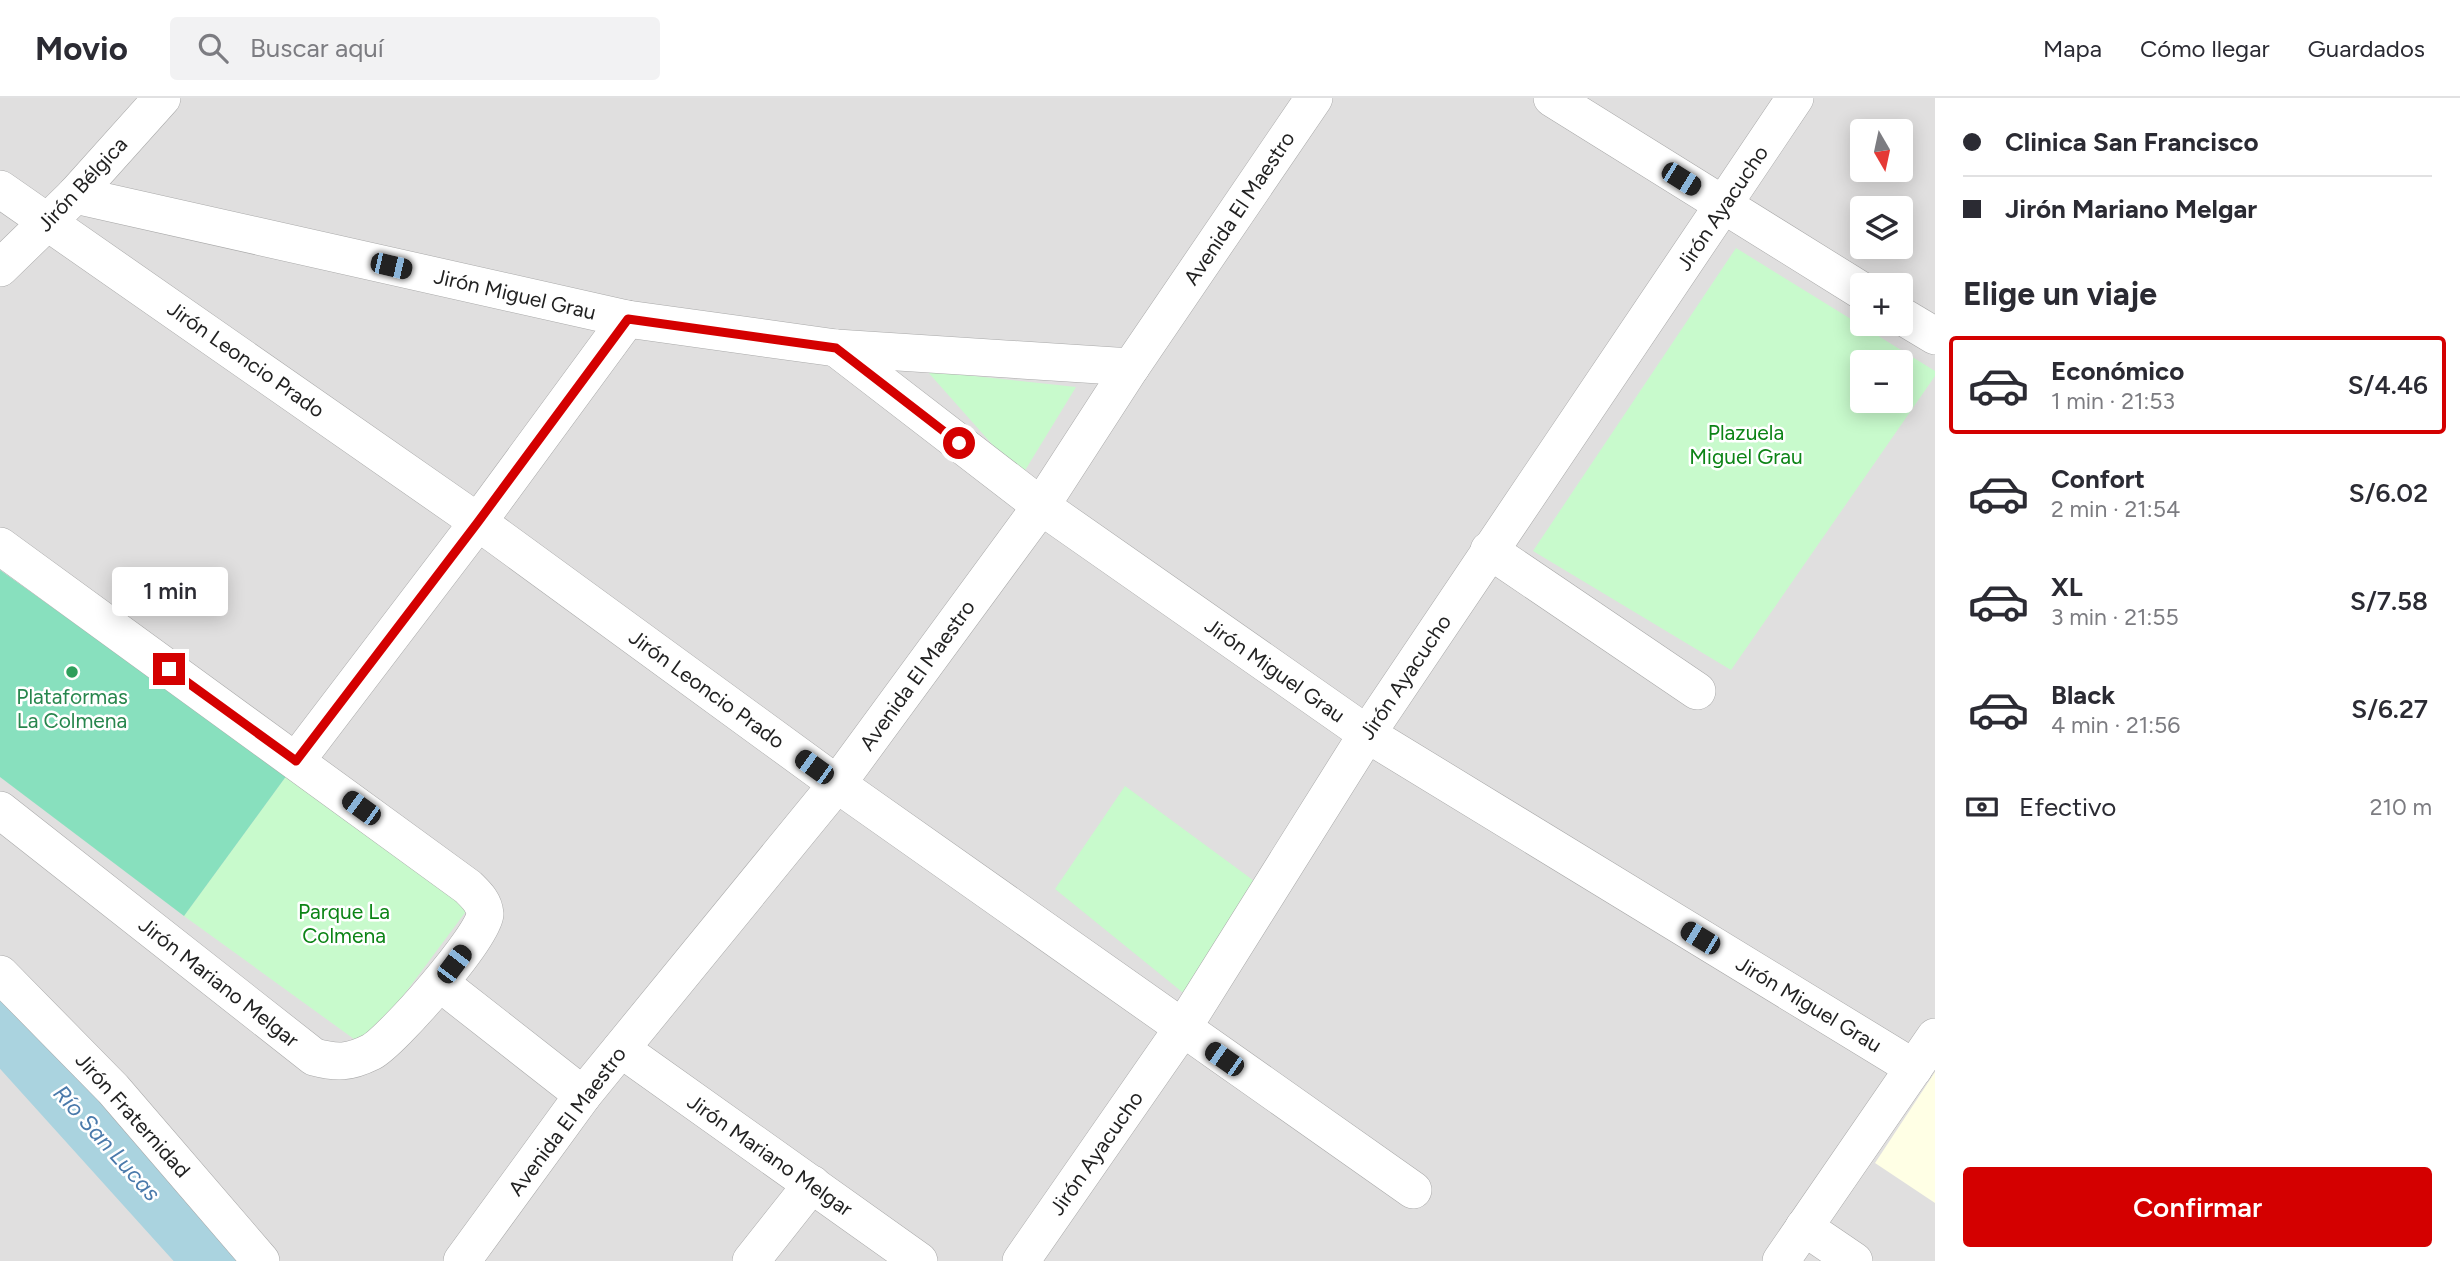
<!DOCTYPE html>
<html lang="es">
<head>
<meta charset="utf-8">
<style>
	:root { --surface:#fff; --page:#f2f2f3; --text:#2b2b33; --muted:#7c7c81; --line:#e1e1e2; --accent:#d40000 }
	body { margin:0; font-family:Figtree,sans-serif; background:var(--page); color:var(--text); height:100vh; display:flex; flex-direction:column; font-size:26px; white-space:nowrap }
	* { box-sizing:border-box; margin:0 }
	p { font-size:23px; color:var(--muted) }
	.icon { flex:none; width:38px; height:38px; fill:none; stroke:currentColor; stroke-width:2; stroke-linecap:round; stroke-linejoin:round }
	.map { position:relative; flex:1; overflow:hidden }
	.drawer { display:flex; flex-direction:column; background:var(--surface); width:525px }
	.drawer>* { flex:none }
	.guide { display:grid; align-content:center; height:154px; padding:0 28px; background:var(--surface) }
	.needle { width:46px; rotate:171deg }
	.controls { position:absolute; left:1850px; top:21px; display:grid; gap:14px }
	.controls a { display:grid; place-items:center; width:63px; height:63px; border-radius:7px; background:var(--surface); box-shadow:0 4px 18px #0003; font-size:35px }
	.end { position:absolute; width:32px; height:32px; margin:-16px; border:9px solid #d40000; background:#fff; box-shadow:0 0 0 4px #fff }
	.from { border-radius:50% }
	.bubble { position:absolute; height:49px; border-radius:7px; background:var(--surface); box-shadow:0 4px 18px #0003; font-size:23px; font-weight:600; line-height:49px; text-align:center }
	.car { position:absolute; width:21px; height:42px; margin:-21px -10px; border-radius:9px; box-shadow:0 0 5px 2px #0007; background:linear-gradient(#222 24%,#8ab4d8 0 40%,#222 0 76%,#8ab4d8 0 86%,#222 0) }
	.guide b { display:flex; align-items:center; gap:24px; height:66px; font-size:26px }
	.guide b+b { border-top:2px solid var(--line) }
	.guide i { width:18px; height:18px; background:var(--text) }
	ul { padding:0; list-style:none }
	li { display:flex; align-items:center; gap:21px; height:98px; margin:0 14px 10px; padding:0 14px; border:4px solid transparent; border-radius:7px }
	li div { flex:1 }
	li b { display:block; font-size:26px }
	li em { font-style:normal; font-weight:600 }
	li.on { border-color:var(--accent) }
	li>.icon { width:63px; height:63px; stroke-width:1.5 }
	h2 { padding:0 28px; font-size:32px; line-height:84px }
	.pay { display:flex; align-items:center; gap:18px; height:77px; padding:0 28px; font-size:26px }
	.pay p { margin-inline-start:auto }
	.button { display:flex; gap:14px; margin-top:auto; padding:14px 28px }
	.button a { flex:1; height:80px; border-radius:7px; background:var(--accent); color:#fff; font-size:28px; font-weight:600; line-height:80px; text-align:center }
	header { display:flex; align-items:center; gap:42px; box-sizing:border-box; height:98px; padding:0 35px; background:var(--surface); border-bottom:2px solid var(--line) }
	header strong { font-size:33px }
	nav { display:flex; gap:38px; margin-inline-start:auto; font-size:24px }
	.search { width:490px; height:63px; background:var(--page); display:flex; align-items:center; gap:18px; box-sizing:border-box; padding:0 24px; border-radius:7px; color:var(--muted); font-size:26px }
	main { display:flex; flex:1; min-height:0 }
	.map>svg:first-child { display:block }
</style>
</head>
<body>
<header>
<strong>Movio</strong>
<div class="search"><svg class="icon" aria-label="search" viewBox="0 0 24 24"><circle cx="10" cy="10" r="6"/><path d="M15 15l6 6"/></svg>Buscar aquí</div>
<nav><a>Mapa</a><a>Cómo llegar</a><a>Guardados</a></nav>
</header>
<main>
<div class="map">
<svg width="1935" height="1163" viewBox="0 0 1935 1163">
	<rect width="100%" height="100%" fill="#f2efe9"/>
	<!-- residential -->
	<path fill="#e0dfdf" fill-rule="evenodd" d="M0,0H1935V1163H0ZM1862,33H1900V72H1862ZM1862,110H1900V149H1862ZM1862,187H1900V226H1862ZM1862,264H1900V303H1862Z"/>
	<!-- education -->
	<path fill="#ffffe5" d="M1935,974V1105L1875,1065Z"/>
	<!-- park -->
	<g fill="#c8facc" fill-rule="evenodd">
		<path d="M1736,150L1935,273V278L1731,572L1533,453ZM1862,264H1900V303H1862Z"/>
		<path d="M927,273L1076,289L1021,379Z"/>
		<path d="M287,677L470,808L365,949L184,818Z"/>
		<path d="M1125,688L1261,788L1192,902L1055,791Z"/>
	</g>
	<!-- pitch -->
	<path fill="#88e0be" d="M0,472L287,677L184,818L0,679Z"/>
	<g fill="none" stroke-linecap="round" stroke-linejoin="round">
		<!-- river -->
		<path stroke="#aad3df" stroke-width="60" d="M0,926L214,1163"/>
		<!-- minor casing -->
		<g stroke="#a9a9a9" stroke-width="38">
			<g id="minor">
				<path d="M1552,0L1862,193"/>
				<path d="M0,91L478,424L837,686L1413,1092"/>
				<path d="M75,97L627,221L836,250L1131,269"/>
				<path d="M0,170L75,97L162,0"/>
				<path d="M1900,217L1935,238"/>
				<path d="M836,250L1041,408L1367,636L1914,970"/>
				<path d="M0,448L468,789C476,797 484,804 485,816C486,836 391,944 371,954C349,965 337,965 314,959L0,712"/>
				<path d="M1489,452L1697,593"/>
				<path d="M296,663L478,424L627,221"/>
				<path d="M0,876L113,991L261,1163"/>
				<path d="M440,885L583,997"/>
				<path d="M621,951L919,1163"/>
				<path d="M1804,1129L1854,1163"/>
				<path d="M462,1163L583,997L837,686L1041,408L1131,269L1314,0"/>
				<path d="M751,1163L812,1086"/>
				<path d="M1021,1163L1182,931L1367,636L1795,0"/>
				<path d="M1781,1163L1935,939"/>
			</g>
		</g>
		<!-- minor -->
		<use href="#minor" stroke="#fff" stroke-width="37"/>
	</g>
	<g fill="none" stroke-linecap="round" stroke-linejoin="round">
		<!-- route -->
		<path stroke="#d40000" stroke-width="9" d="M169,571L296,663L478,424L628,221L836,250L959,345"/>
	</g>
	<!-- markers -->
	<circle fill="#2e9e5b" stroke="#fff" stroke-width="2.5" cx="72" cy="574" r="7"/>
	<g text-anchor="middle" dominant-baseline="central" stroke-width="5" stroke-linejoin="round" paint-order="stroke">
		<!-- street labels -->
		<g font-size="21" fill="#222" stroke="#fff">
			<text transform="translate(82 86) rotate(-47)">Jirón Bélgica</text>
			<text transform="translate(1239 110) rotate(-56)">Avenida El Maestro</text>
			<text transform="translate(1722 110) rotate(-56)">Jirón Ayacucho</text>
			<text transform="translate(515 196) rotate(13)">Jirón Miguel Grau</text>
			<text transform="translate(246 261) rotate(35)">Jirón Leoncio Prado</text>
			<text transform="translate(1275 572) rotate(35)">Jirón Miguel Grau</text>
			<text transform="translate(917 577) rotate(-54)">Avenida El Maestro</text>
			<text transform="translate(1405 579) rotate(-56)">Jirón Ayacucho</text>
			<text transform="translate(707 591) rotate(36)">Jirón Leoncio Prado</text>
			<text transform="translate(219 884) rotate(38)">Jirón Mariano Melgar</text>
			<text transform="translate(1809 906) rotate(31)">Jirón Miguel Grau</text>
			<text transform="translate(133 1017) rotate(48)">Jirón Fraternidad</text>
			<text transform="translate(567 1023) rotate(-53)">Avenida El Maestro</text>
			<text transform="translate(1096 1055) rotate(-55)">Jirón Ayacucho</text>
			<text transform="translate(770 1057) rotate(35)">Jirón Mariano Melgar</text>
		</g>
		<!-- park labels -->
		<g font-size="21" fill="#0c8416" stroke="#fff">
			<text x="1746" y="334">Plazuela<tspan x="1746" dy="24">Miguel Grau</tspan></text>
			<text x="344" y="813">Parque La<tspan x="344" dy="24">Colmena</tspan></text>
		</g>
		<!-- leisure labels -->
		<g font-size="21" fill="#27864d" stroke="#fff">
			<text x="72" y="598">Plataformas<tspan x="72" dy="24">La Colmena</tspan></text>
		</g>
		<!-- water labels -->
		<g font-size="23" font-style="italic" fill="#4a7aab" stroke="#fff">
			<text transform="translate(107 1045) rotate(48)">Río San Lucas</text>
		</g>
	</g>
</svg>
<div class="controls">
<a><svg class="needle" viewBox="-14 -14 28 28"><path d="M0-13l5 13h-10z" fill="#e53935"/><path d="M0 13l5-13h-10z" fill="#7c7c81"/></svg></a>
<a><svg class="icon" aria-label="layers" viewBox="0 0 24 24"><path d="M12 4l9 5-9 5-9-5zM3 14l9 5 9-5"/></svg></a>
<a>+</a>
<a>−</a>
</div>
<i class="end from" style="left:959px;top:345px"></i>
<i class="end" style="left:169px;top:571px"></i>
<div class="bubble" style="left:112px;top:469px;width:116px">1 min</div>
<i class="car" style="left:1681px;top:81px;rotate:122deg"></i>
<i class="car" style="left:391px;top:168px;rotate:103deg"></i>
<i class="car" style="left:814px;top:669px;rotate:306deg"></i>
<i class="car" style="left:361px;top:710px;rotate:306deg"></i>
<i class="car" style="left:1700px;top:840px;rotate:301deg"></i>
<i class="car" style="left:454px;top:866px;rotate:37deg"></i>
<i class="car" style="left:1224px;top:961px;rotate:305deg"></i>
</div>
<section class="drawer">
<div class="guide">
<b><i class="from"></i>Clinica San Francisco</b>
<b><i></i>Jirón Mariano Melgar</b>
</div>
<h2>Elige un viaje</h2>
<ul>
<li class="on"><svg class="icon" aria-label="car" viewBox="0 0 24 24"><path d="M5 17H2v-5l4-1 3-4h7l3 4 3 1v5h-3M9 17h6M6 11h13"/><circle cx="7" cy="17" r="2"/><circle cx="17" cy="17" r="2"/></svg><div><b>Económico</b><p>1 min · 21:53</p></div><em>S/4.46</em></li>
<li><svg class="icon" aria-label="car" viewBox="0 0 24 24"><path d="M5 17H2v-5l4-1 3-4h7l3 4 3 1v5h-3M9 17h6M6 11h13"/><circle cx="7" cy="17" r="2"/><circle cx="17" cy="17" r="2"/></svg><div><b>Confort</b><p>2 min · 21:54</p></div><em>S/6.02</em></li>
<li><svg class="icon" aria-label="car" viewBox="0 0 24 24"><path d="M5 17H2v-5l4-1 3-4h7l3 4 3 1v5h-3M9 17h6M6 11h13"/><circle cx="7" cy="17" r="2"/><circle cx="17" cy="17" r="2"/></svg><div><b>XL</b><p>3 min · 21:55</p></div><em>S/7.58</em></li>
<li><svg class="icon" aria-label="car" viewBox="0 0 24 24"><path d="M5 17H2v-5l4-1 3-4h7l3 4 3 1v5h-3M9 17h6M6 11h13"/><circle cx="7" cy="17" r="2"/><circle cx="17" cy="17" r="2"/></svg><div><b>Black</b><p>4 min · 21:56</p></div><em>S/6.27</em></li>
</ul>
<div class="pay"><svg class="icon" aria-label="cash" viewBox="0 0 24 24"><path d="M3 7h18v10H3z"/><circle cx="12" cy="12" r="2"/></svg>Efectivo<p>210 m</p></div>
<div class="button"><a>Confirmar</a></div>
</section>
</main>
</body>
</html>
